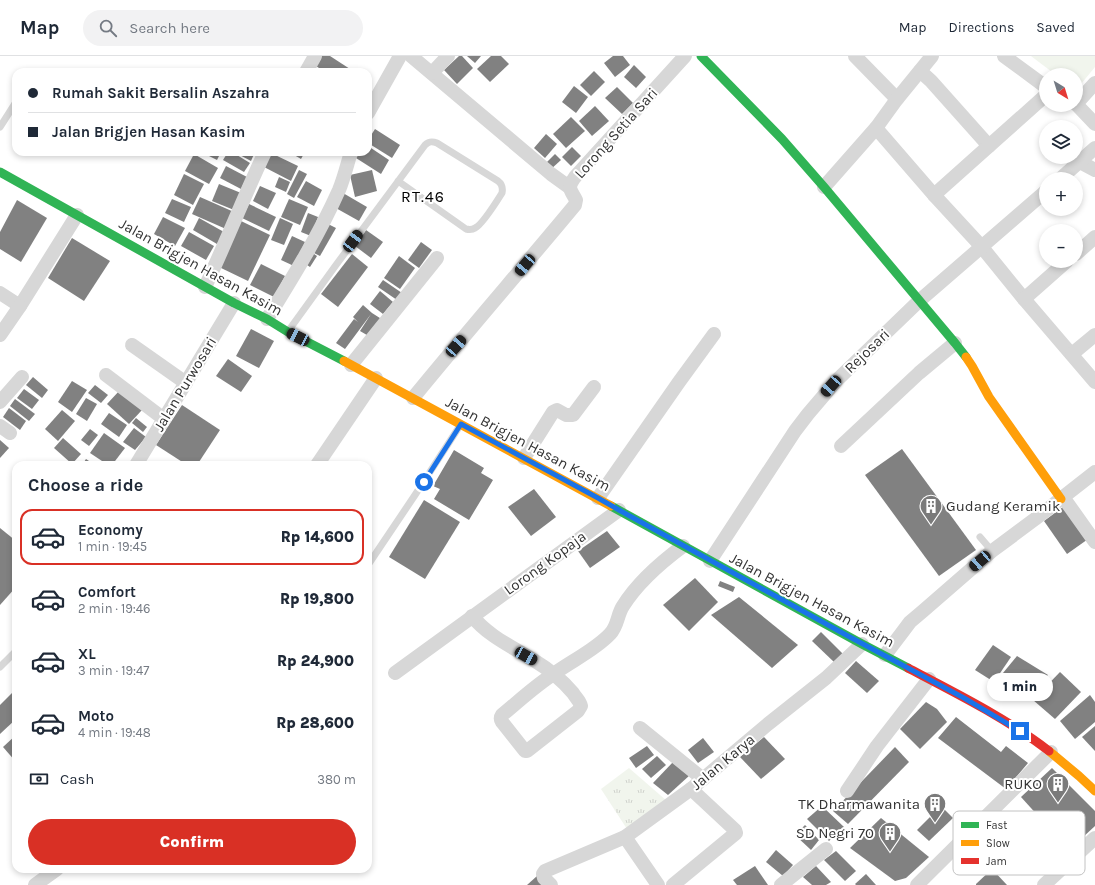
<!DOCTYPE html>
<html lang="en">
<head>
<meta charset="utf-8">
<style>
	:root { --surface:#fff; --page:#f2f2f3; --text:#1f2937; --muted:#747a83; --line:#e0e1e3; --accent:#d93025 }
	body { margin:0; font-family:Karla,sans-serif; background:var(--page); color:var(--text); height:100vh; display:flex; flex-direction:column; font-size:15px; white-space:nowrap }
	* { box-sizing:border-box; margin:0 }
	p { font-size:13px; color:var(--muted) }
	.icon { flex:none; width:22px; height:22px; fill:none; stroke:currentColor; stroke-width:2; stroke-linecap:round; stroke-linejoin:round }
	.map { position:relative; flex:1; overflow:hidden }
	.details { position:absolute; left:12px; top:405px; width:360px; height:412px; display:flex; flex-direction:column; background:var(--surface); border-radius:12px; box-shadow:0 2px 6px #0003 }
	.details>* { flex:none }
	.banner { position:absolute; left:12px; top:12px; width:360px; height:88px; border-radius:12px; box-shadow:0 2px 6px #0003; display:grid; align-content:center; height:88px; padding:0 16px; background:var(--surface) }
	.needle { width:26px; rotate:142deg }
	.controls { position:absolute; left:1039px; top:12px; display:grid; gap:8px }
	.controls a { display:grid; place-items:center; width:44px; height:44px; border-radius:50%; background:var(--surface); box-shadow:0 2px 6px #0003; font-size:20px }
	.end { position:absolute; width:18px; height:18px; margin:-9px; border:5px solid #1a73e8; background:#fff; box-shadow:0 0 0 2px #fff }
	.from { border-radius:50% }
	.bubble { position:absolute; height:28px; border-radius:14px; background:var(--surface); box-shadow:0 2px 6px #0003; font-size:13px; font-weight:800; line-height:28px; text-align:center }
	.car { position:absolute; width:12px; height:24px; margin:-12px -6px; border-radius:5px; box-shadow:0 0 3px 1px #0007; background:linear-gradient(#222 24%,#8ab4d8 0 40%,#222 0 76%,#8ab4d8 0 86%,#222 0) }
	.banner b { display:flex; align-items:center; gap:14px; height:38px; font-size:15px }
	.banner b+b { border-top:1px solid var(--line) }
	.banner i { width:10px; height:10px; background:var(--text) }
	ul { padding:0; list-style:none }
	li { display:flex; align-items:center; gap:12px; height:56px; margin:0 8px 6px; padding:0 8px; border:2px solid transparent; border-radius:12px }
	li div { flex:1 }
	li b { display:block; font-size:15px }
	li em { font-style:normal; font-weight:800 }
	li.on { border-color:var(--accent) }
	li>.icon { width:36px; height:36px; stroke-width:1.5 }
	h2 { padding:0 16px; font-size:18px; line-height:48px }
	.pay { display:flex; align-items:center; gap:10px; height:44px; padding:0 16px; font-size:15px }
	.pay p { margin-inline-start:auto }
	.primary-button { display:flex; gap:8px; margin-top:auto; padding:8px 16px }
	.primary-button a { flex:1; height:46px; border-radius:24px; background:var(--accent); color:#fff; font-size:16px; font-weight:800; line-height:46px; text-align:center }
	header { display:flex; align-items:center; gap:24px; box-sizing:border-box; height:56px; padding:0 20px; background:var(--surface); border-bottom:1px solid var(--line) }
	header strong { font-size:19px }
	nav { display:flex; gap:22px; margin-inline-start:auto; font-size:14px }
	.search { width:280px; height:36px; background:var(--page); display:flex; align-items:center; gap:10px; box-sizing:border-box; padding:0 14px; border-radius:22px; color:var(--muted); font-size:15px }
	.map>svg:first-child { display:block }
</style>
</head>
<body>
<header>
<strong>Map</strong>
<div class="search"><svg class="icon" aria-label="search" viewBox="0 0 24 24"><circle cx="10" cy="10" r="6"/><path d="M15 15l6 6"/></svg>Search here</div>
<nav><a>Map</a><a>Directions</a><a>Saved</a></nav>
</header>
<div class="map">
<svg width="1095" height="829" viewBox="0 0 1095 829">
	<defs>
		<pattern id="park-tufts" width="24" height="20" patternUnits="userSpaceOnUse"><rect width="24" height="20" fill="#f1f5ed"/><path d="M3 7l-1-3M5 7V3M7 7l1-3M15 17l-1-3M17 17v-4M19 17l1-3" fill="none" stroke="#cfd2cc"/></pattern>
	</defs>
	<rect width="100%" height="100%" fill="#fff"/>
	<!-- green -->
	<path fill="#f1f5ed" d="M1031,0H1095V11L1076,34V19H1056Z"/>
	<!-- park -->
	<path fill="url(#park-tufts)" d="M629,712L667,745L627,773L601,733Z"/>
	<!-- building -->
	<g fill="#818181">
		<path d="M319,0H330L350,13L348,16H325L313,8Z"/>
		<path d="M459,0H462L473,12L457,28L444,14Z"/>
		<path d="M467,0H481L475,7Z"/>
		<path d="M491,0H501L509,8L490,26L477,13Z"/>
		<path d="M613,0H623L630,9L615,21L604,7Z"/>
		<path d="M634,9L646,21L636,32L624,21Z"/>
		<path d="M594,15L605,26L591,40L580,29Z"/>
		<path d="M574,30L588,41L576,57L562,46Z"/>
		<path d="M617,31L633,47L622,58L605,42Z"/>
		<path d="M595,50L609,65L592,80L579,65Z"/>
		<path d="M571,61L585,75L566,92L553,78Z"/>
		<path d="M375,73L400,89L392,102L368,87V84Z"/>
		<path d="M546,78L557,88L545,102L534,92Z"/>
		<path d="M368,90L389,104L381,118L356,102L361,96H368Z"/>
		<path d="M572,91L581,100L571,110L562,101Z"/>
		<path d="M201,96H221L217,104Z"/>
		<path d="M228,96H232L250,107L244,116L223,104Z"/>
		<path d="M234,96H255L251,105Z"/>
		<path d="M289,96H305L301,103Z"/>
		<path d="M271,97L298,110L291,125L264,111Z"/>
		<path d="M194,98L218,112L209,128L185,115Z"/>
		<path d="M555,98L561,104L550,114L545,108Z"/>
		<path d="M226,110L247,121L241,133L220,122Z"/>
		<path d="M299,114L307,118L294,142L287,138Z"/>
		<path d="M372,114L377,135L355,141L350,119Z"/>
		<path d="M184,118L204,128L193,149L174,139Z"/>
		<path d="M279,121L290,126L286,136L275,131Z"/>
		<path d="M306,125L322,134L314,150L297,141Z"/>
		<path d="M219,128L241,137L234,154L212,145Z"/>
		<path d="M260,130L276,137L268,153L253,145Z"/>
		<path d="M343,137L367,151L359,165L334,151Z"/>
		<path d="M200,141L234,156L226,173L192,158Z"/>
		<path d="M172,143L191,151L184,166L165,157Z"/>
		<path d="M289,143L308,151L300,169L281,161Z"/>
		<path d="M17,144L47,162L21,206L0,193V176Z"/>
		<path d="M249,148L276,161L269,175L242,162Z"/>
		<path d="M308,157L318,161L311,180L301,176Z"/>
		<path d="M163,161L185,172L175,190L154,178Z"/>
		<path d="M199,162L224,176L217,188L193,174Z"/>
		<path d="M280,162L293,168L284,189L271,184Z"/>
		<path d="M241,165L270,179L248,225L219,211Z"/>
		<path d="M326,167L336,172L320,200L310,195Z"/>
		<path d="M366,174L383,186L371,202L355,190Z"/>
		<path d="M189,176L214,190L206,204L181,190Z"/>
		<path d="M292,180L305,186L294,210L281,204Z"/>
		<path d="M72,182L110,205L84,245L48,222Z"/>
		<path d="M421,186L432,194L419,212L408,204Z"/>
		<path d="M311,196L317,200L310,211L304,207Z"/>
		<path d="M352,198L368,211L338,251L321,238Z"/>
		<path d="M399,200L415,212L400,233L384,222Z"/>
		<path d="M261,208L285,220L274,241L250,229Z"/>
		<path d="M383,224L402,237L397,244L378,231Z"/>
		<path d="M380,235L393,246L383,258L370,248Z"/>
		<path d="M363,249L372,257L383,264L372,282L360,275L371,258L345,293L336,287L354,263L358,266L353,261Z"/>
		<path d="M251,273L274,285L259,312L236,300Z"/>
		<path d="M228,303L252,320L241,336L216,320Z"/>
		<path d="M33,321L48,334L42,342L26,329Z"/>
		<path d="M72,325L87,334L72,356L58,346Z"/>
		<path d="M95,329L108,339L101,347L88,337Z"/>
		<path d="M24,333L39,344L32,353L17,342Z"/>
		<path d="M120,334L142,354L129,368L107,348Z"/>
		<path d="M86,342L97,348L87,365L76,358Z"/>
		<path d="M15,343L35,358L29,365L10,350Z"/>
		<path d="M182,349L220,374L197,409H187L156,389Z"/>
		<path d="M9,352L26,365L20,374L3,361Z"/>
		<path d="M62,354L75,365L58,385L45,373Z"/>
		<path d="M109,357L127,369L119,381L101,368Z"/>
		<path d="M136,362L147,371L143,376L132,367Z"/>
		<path d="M134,372L146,381L135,394L123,386Z"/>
		<path d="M90,373L98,379L89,390L81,384Z"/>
		<path d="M104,377L125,392L112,409H108L90,397Z"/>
		<path d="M63,382L81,398L72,408L54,392Z"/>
		<path d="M0,384L9,392L0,402Z"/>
		<path d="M902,393L976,494L939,520L865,419Z"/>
		<path d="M454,394L484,412L481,417L493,424L469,464L434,443L440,433L433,430Z"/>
		<path d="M86,403L95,409H82Z"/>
		<path d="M534,433L556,461L531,480L508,451Z"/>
		<path d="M424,444L460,466L425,523L389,501Z"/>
		<path d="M1067,448L1091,481L1067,498L1044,465Z"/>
		<path d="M0,472L16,485V531L0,549Z"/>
		<path d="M607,475L620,491L590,512L578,495Z"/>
		<path d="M695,522L718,546L689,575L663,549Z"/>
		<path d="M720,525L735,531L733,536L718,530Z"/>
		<path d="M739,541L798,589L772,612L711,559Z"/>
		<path d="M821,576L844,599L835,607L812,585Z"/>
		<path d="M993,589L1011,601L994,626L975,614Z"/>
		<path d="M1017,600L1048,619L1029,641L998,623Z"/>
		<path d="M856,605L879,625L867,637L845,617Z"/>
		<path d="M1060,616L1081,636L1055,663L1033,644Z"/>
		<path d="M16,633V663L0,678V649Z"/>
		<path d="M1090,639L1095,646V666L1075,683L1060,665Z"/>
		<path d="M926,646L937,653L947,666L920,693L900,673Z"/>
		<path d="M956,661L1001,696L1006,690L1028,707L1006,733L938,682Z"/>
		<path d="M1095,670V695L1082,681Z"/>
		<path d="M16,679V706L3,691Z"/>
		<path d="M764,681L785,703L761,723L740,701Z"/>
		<path d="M703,682L714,696L698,707L688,694Z"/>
		<path d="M647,690L654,699L636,712L629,702Z"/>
		<path d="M895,691L909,706L848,768L833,755Z"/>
		<path d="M657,700L666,709L651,722L642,713Z"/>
		<path d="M674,705L690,719L668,739L653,727Z"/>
		<path d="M1052,712L1095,755V770L1069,794L1021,741Z"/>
		<path d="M822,750L844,771L829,785L807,763Z"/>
		<path d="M941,750L953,762L929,785L917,774Z"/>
		<path d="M881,762L929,801L906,822L895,825L850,792Z"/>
		<path d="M805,769L819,784L811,794L795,779Z"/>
		<path d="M776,794L793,809L783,820L766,806Z"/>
		<path d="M836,795L856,815L845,825L824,804Z"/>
		<path d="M755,810L768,829H737L733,824Z"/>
		<path d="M816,810L831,826L826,829H812L803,821Z"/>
		<path d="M992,813L1007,829H976V828Z"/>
		<path d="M866,818L876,829H856L855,828Z"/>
		<path d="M537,820L544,829H527Z"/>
	</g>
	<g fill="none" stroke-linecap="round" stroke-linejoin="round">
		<!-- lane -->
		<g stroke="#d7d7d7" stroke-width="7">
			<path d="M0,71L16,46"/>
			<path d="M289,274L336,209L425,89C429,85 432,85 437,87L498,125C502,128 503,132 502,137C497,145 482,169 475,172C472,174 470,174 466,173L398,125"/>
			<path d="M980,481L992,495"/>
			<path d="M368,509L415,439L461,368"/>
			<path d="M0,611L16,595"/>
		</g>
		<!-- street -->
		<g stroke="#d7d7d7" stroke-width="14">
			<path d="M411,0L551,118L569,131"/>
			<path d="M855,0L897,43"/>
			<path d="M1004,0L1046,31"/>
			<path d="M920,15L931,25L989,90"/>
			<path d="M306,16L315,0"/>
			<path d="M432,17L448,0"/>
			<path d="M1076,48L1095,27"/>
			<path d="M1076,48L1095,68"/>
			<path d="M368,57L400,0"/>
			<path d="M876,72L897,43L932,0"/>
			<path d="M1080,106L1095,114"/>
			<path d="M1060,123L1095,92"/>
			<path d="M824,131L876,72L934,139L981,190L1024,243L1095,326"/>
			<path d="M934,139L1046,39"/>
			<path d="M1076,198L1095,181"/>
			<path d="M205,231C226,187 244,140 265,96"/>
			<path d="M0,237L20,250L77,159"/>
			<path d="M1024,243L1067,205"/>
			<path d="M267,263C293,221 319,179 339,134C344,122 347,109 351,96"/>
			<path d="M0,279L20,250"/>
			<path d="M132,289L186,327"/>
			<path d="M1072,298L1095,279"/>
			<path d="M351,309L437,202"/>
			<path d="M106,319L164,363"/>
			<path d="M413,342C466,277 521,214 575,149L576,144C570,133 567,132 575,121L685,0"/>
			<path d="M0,346L22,321"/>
			<path d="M0,370L10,377"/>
			<path d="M841,390L919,317L955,287"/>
			<path d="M524,402L553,356L557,354L566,359H573L594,331"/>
			<path d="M136,409L234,247"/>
			<path d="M317,409L376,322"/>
			<path d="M1063,441L1095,486"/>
			<path d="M598,442L679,326L714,278"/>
			<path d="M710,505L795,375L808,358L837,324L919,245L1046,135"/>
			<path d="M472,560C489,581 513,591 535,605C550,614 562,624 573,637C576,642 580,645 581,650L578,655L527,695H525L502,666C500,663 500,662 502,659C519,645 536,629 555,617C573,604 595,594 610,578C618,570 617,559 623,550C638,526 660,507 683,490"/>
			<path d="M885,599L901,578L910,566L923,555L992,495L1035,463L1095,416"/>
			<path d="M395,617L619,454"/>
			<path d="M640,672L703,723"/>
			<path d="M847,735L877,690L929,623"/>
			<path d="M35,829L57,813"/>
			<path d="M551,829L544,822L543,818L545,815L625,781"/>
			<path d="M658,829L625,781L691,733L768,668L826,622L862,588"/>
			<path d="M673,829L736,777L735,774L691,733"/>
			<path d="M781,829L826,793"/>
			<path d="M917,829L1051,696"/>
			<path d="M1044,829L1095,782"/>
		</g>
		<!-- fast -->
		<g stroke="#30b455" stroke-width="9">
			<path d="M701,0L782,83L824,131L955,287L966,301"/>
			<path d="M0,116L234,247L267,263L288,276L344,305"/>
			<path d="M611,450L862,588L908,612"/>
		</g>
		<!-- slow -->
		<g stroke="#ff9f0a" stroke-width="9">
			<path d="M966,301L972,310L989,341L1061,443"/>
			<path d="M344,305L611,450"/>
			<path d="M1049,695L1079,720L1095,735"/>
		</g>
		<!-- jam -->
		<path stroke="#e5322d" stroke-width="9" d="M908,612C956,637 1006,662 1049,695"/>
	</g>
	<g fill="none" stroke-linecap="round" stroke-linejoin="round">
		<!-- route -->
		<path stroke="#1a73e8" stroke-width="5" d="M424,426L461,368L598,442L619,454L848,580L964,642L1020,675"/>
	</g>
	<!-- icons -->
	<defs>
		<g id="building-pin" transform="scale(1.15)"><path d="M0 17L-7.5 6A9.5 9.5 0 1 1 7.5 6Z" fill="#7a7a7a" stroke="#fff"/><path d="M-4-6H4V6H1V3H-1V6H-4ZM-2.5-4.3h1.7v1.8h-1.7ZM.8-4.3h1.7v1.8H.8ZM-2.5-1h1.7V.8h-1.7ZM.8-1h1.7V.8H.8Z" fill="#fff"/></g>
	</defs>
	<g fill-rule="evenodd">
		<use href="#building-pin" x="931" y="450"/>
		<use href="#building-pin" x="1058" y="728"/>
		<use href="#building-pin" x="935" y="748"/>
		<use href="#building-pin" x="890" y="777"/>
	</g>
	<g text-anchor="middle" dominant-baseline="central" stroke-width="4" stroke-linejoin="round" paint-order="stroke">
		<!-- street labels -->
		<g font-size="15" fill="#333" stroke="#fff">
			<text transform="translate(616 77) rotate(-48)">Lorong Setia Sari</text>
			<text transform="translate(201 211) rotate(29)">Jalan Brigjen Hasan Kasim</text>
			<text transform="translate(867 295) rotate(-44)">Rejosari</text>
			<text transform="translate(185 328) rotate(-59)">Jalan Purwosari</text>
			<text transform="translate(528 388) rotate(28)">Jalan Brigjen Hasan Kasim</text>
			<text transform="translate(545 507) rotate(-36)">Lorong Kopaja</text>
			<text transform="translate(812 544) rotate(28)">Jalan Brigjen Hasan Kasim</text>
			<text transform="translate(723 706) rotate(-40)">Jalan Karya</text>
		</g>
		<!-- poi labels -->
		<g font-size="15" fill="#333" stroke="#fff" text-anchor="end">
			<text x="946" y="450" text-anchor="start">Gudang Keramik</text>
			<text x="1042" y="728">RUKO</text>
			<text x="920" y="748">TK Dharmawanita</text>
			<text x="874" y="777">SD Negri 70</text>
		</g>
		<!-- neighbourhood labels -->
		<g font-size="16" letter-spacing="1" fill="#000" stroke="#fff">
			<text x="423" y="140">RT.46</text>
		</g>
	</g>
	<!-- legend -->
	<rect x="953" y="755" width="132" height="64" rx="6" fill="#fff" stroke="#c2c2c2" stroke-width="1"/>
	<rect x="961" y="766" width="18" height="6" fill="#30b455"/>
	<rect x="961" y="784" width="18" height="6" fill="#ff9f0a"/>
	<rect x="961" y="802" width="18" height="6" fill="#e5322d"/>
	<g font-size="11" fill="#333">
		<text x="986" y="773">Fast</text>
		<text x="986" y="791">Slow</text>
		<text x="986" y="809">Jam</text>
	</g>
</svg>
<div class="controls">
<a><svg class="needle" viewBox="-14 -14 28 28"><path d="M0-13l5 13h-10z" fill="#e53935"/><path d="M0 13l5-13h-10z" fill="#747a83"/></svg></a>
<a><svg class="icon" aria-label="layers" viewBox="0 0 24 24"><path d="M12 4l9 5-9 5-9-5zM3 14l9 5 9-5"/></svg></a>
<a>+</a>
<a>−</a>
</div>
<i class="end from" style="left:424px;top:426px"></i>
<i class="end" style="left:1020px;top:675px"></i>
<div class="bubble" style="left:987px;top:617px;width:66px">1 min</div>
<i class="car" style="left:353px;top:185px;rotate:37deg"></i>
<i class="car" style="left:525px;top:209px;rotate:220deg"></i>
<i class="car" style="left:298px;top:281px;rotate:297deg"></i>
<i class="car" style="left:456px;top:290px;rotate:41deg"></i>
<i class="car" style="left:831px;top:330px;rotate:222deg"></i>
<i class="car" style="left:980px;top:505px;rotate:229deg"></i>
<i class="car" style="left:526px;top:600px;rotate:119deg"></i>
<div class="banner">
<b><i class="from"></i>Rumah Sakit Bersalin Aszahra</b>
<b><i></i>Jalan Brigjen Hasan Kasim</b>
</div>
<section class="details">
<h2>Choose a ride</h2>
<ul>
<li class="on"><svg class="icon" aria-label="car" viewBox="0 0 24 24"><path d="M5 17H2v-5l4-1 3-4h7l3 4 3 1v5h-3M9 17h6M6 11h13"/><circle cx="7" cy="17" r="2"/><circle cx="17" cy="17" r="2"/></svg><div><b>Economy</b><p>1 min · 19:45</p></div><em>Rp 14,600</em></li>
<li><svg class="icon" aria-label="car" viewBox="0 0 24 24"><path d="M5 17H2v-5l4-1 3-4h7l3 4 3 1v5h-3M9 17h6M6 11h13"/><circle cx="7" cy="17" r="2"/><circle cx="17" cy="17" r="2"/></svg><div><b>Comfort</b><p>2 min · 19:46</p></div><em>Rp 19,800</em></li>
<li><svg class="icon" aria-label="car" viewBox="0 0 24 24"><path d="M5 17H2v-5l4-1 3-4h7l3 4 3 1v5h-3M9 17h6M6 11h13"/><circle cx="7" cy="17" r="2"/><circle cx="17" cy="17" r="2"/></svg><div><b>XL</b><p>3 min · 19:47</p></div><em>Rp 24,900</em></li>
<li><svg class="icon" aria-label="car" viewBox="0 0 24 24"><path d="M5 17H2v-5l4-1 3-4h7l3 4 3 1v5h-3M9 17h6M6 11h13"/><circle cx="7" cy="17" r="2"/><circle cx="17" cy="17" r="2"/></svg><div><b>Moto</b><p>4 min · 19:48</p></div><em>Rp 28,600</em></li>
</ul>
<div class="pay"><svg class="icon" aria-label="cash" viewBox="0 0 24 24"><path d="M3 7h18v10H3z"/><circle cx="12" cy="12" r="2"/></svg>Cash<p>380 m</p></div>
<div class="primary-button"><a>Confirm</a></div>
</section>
</div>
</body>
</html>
